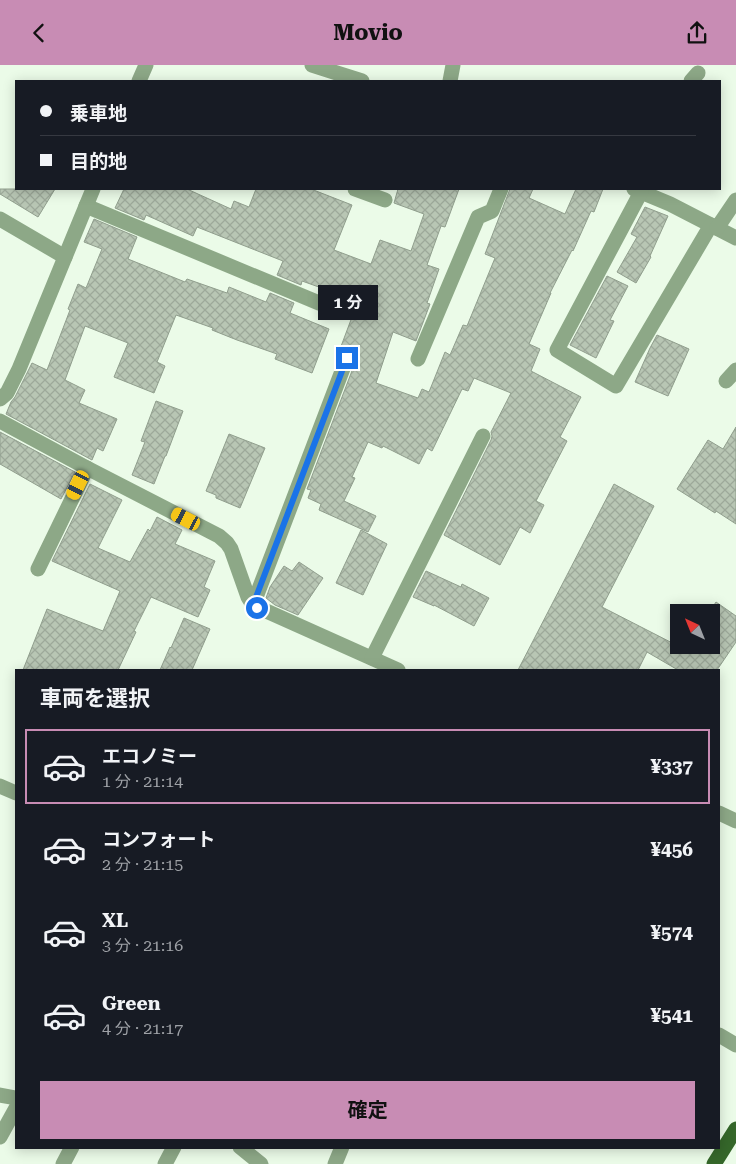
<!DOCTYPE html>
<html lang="ja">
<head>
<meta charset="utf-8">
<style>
	:root { --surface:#171b24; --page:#20242c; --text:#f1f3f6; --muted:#9ea1a6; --line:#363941; --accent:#c88cb4 }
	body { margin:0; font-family:"Roboto Serif","Noto Sans JP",serif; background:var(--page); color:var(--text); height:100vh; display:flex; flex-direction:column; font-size:19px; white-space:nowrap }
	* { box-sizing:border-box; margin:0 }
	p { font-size:16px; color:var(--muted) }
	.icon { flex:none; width:28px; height:28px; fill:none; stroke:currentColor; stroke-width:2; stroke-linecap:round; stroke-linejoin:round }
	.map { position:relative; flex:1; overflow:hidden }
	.sheet { position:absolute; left:15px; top:604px; width:705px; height:480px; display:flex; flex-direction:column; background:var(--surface); border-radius:0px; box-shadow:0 2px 12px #0003 }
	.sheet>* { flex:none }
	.guide { position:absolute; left:15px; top:15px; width:706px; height:110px; border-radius:0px; box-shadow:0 2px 12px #0003; display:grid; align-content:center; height:110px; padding:0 25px; background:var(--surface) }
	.needle { width:32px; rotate:317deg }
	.controls { position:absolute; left:670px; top:539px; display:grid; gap:10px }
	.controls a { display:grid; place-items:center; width:50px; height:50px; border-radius:0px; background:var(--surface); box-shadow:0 2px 12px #0003; font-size:25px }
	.end { position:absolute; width:22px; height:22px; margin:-11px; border:6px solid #1a73e8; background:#fff; box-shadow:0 0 0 2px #fff }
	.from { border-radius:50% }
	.bubble { position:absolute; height:35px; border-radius:0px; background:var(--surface); box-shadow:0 2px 12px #0003; font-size:16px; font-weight:700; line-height:35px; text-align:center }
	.car { position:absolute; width:15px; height:30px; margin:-15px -8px; border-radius:6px; box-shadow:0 0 4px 1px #0007; background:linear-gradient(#f5c518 24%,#345 0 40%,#f5c518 0 76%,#345 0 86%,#f5c518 0) }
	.guide b { display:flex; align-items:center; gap:18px; height:48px; font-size:19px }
	.guide b+b { border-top:1px solid var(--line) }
	.guide i { width:12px; height:12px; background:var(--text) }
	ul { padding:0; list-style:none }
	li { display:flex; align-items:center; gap:15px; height:75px; margin:0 10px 8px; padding:0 15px; border:2px solid transparent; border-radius:0px }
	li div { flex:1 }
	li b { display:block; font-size:19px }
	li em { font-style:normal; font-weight:700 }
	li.active { border-color:var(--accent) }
	li>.icon { width:45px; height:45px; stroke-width:1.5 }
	h2 { padding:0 25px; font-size:22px; line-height:60px }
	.cta { display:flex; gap:10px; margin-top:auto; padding:10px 25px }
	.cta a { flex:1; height:58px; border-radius:0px; background:var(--accent); color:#111; font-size:20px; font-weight:700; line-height:58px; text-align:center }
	header { display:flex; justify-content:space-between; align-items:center; height:65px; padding:0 25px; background:var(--accent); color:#111; font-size:22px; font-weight:700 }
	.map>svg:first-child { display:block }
</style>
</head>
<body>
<header><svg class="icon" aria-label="back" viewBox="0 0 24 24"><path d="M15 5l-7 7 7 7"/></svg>Movio<svg class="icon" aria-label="share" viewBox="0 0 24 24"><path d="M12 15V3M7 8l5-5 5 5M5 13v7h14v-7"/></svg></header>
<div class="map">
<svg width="736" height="1099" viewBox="0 0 736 1099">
	<defs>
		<pattern id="building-cross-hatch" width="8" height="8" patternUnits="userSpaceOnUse" patternTransform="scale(1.25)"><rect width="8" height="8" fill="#b8c6b4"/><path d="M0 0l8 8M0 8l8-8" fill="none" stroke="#9da99a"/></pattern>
	</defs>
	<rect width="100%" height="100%" fill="#ebfbe8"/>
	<!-- building -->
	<g fill="url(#building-cross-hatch)" stroke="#909e8d">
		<path d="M0,124H55L38,152L0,129Z"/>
		<path d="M124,124H187L231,144L234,136L249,142L256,124H311L352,140L334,185L371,199L380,175L411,186L424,149L394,138L398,124H459L445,162L441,161L427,200L439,204L427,238L430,239L416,276L393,267L376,318L418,333L422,324L429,327L445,287L450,290L463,260L467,261L495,193L485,189L510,124H533L529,133L565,149L576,124H603L594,147L591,146L573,186L572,185L550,228H551L529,279L540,284L531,306L581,332L560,372L567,376L536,436L544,440L530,468L520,462L500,500L444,470L491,375L492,371L491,367L511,328L474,313L468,326L462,324L432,386L427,383L419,399L383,381L382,383L368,377L352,412L355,413L344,436L376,451L368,467L319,445L321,439L308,433L311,425L307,424L358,290L355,289L350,284L343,285L340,284L358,236L302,216L301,220L277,210L283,196L245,181L197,162L193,171L146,150L144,155L115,143Z"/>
		<path d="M645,142L668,151L650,191L651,192L636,218L617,207L637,172L631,169Z"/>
		<path d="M94,154L137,172L128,194L185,217L187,214L227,228L229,222L266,237L270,228L294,238L290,248L329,264L312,308L275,294L277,289L237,275L212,265L213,263L176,250L157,297L165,301L154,328L114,312L128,278L85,261L65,315L85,325L79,338L117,354L103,386L97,383L92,395L6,349L11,337L15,332L32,298L47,305L70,245L68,244L78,219L86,223L102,184L84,177Z"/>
		<path d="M607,211L628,221L610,255L614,256L596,293L570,280Z"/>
		<path d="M657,270L689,284L668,331L635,317L650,283Z"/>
		<path d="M156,336L183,346L166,391H165L154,419L132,410L145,377L141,376Z"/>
		<path d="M736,362V459L716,446L715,448L677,424L708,375L723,384Z"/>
		<path d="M0,367L75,407L61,434L0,399Z"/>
		<path d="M229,369L265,383L240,443L216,433V430L206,426Z"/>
		<path d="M90,419L122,435L98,483L130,497L148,464L150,466L157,452L182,465L175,479L215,496L204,522L210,525L198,552L151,532L134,566L136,567L118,605H23L47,544L103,566L120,526L52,496Z"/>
		<path d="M614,419L654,441L602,542L684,584L686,580H711V548H709L716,537L736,551V577L717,605H678L647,587L638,605H518Z"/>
		<path d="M361,465L387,479L363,530L336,518Z"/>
		<path d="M299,497L323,513L298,550L275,540L266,533L270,522L284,501L292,506Z"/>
		<path d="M426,506L461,522L462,519L489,533L474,561L434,540V541L413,532Z"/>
		<path d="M184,553L210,564L192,605H160L170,582L171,583Z"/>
	</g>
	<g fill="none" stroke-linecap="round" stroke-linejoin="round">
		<!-- street -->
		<g stroke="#8da887" stroke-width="15">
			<path d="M312,0L362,16"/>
			<path d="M139,16L146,0"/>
			<path d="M450,16L453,0"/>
			<path d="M691,16L698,8"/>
			<path d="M355,124L385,135"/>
			<path d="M634,124L670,139L736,173"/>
			<path d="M641,127L557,285L616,321L711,160"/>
			<path d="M86,141L319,238"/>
			<path d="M0,154L65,192"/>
			<path d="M717,163L736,135"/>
			<path d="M418,294L478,152L492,146L501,124"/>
			<path d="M726,316L736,305"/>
			<path d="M0,334L7,328L19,304L93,124"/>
			<path d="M0,356L87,403L219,471L227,478L231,484L248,532L253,540L398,605"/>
			<path d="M38,504L87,403"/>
			<path d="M253,540L347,293"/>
			<path d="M372,593L483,371"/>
			<path d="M0,721L16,728"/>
			<path d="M719,748L736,756"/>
			<path d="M719,970L736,980"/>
			<path d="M0,1030L16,1033"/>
			<path d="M0,1072L16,1043"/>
			<path d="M240,1082L261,1099"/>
			<path d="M63,1099L72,1082"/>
			<path d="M165,1099L174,1082"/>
			<path d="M335,1099L342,1082"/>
		</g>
		<!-- primary -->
		<path stroke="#35672a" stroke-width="15" d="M714,1099L736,1064"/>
	</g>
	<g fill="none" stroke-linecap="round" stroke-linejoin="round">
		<!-- route -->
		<path stroke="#1a73e8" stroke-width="6" d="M257,543L253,540L347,293"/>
	</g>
</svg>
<div class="controls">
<a><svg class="needle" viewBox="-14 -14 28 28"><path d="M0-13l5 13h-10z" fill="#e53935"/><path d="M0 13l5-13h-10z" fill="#9ea1a6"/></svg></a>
</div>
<i class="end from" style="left:257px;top:543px"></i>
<i class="end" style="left:347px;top:293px"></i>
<div class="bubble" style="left:318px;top:220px;width:60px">1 分</div>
<i class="car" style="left:78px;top:420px;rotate:206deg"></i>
<i class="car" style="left:186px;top:454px;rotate:297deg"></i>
<div class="guide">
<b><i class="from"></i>乗車地</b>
<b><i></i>目的地</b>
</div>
<section class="sheet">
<h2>車両を選択</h2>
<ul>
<li class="active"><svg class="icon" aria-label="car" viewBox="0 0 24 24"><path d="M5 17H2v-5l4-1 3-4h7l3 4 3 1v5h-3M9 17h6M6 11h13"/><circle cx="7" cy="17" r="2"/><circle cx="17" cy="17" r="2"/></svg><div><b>エコノミー</b><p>1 分 · 21:14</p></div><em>¥337</em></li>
<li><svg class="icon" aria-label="car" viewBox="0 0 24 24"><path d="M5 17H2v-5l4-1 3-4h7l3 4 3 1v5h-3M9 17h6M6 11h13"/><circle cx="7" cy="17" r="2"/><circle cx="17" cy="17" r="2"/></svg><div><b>コンフォート</b><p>2 分 · 21:15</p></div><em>¥456</em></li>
<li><svg class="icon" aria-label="car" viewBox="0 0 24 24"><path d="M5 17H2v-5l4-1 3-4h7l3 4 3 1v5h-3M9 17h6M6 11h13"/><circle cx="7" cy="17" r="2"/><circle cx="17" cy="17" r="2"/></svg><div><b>XL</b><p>3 分 · 21:16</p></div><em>¥574</em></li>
<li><svg class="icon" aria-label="car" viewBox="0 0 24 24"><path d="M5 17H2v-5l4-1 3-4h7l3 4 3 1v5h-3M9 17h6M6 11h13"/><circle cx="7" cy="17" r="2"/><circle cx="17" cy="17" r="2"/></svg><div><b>Green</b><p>4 分 · 21:17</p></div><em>¥541</em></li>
</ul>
<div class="cta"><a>確定</a></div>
</section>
</div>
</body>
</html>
